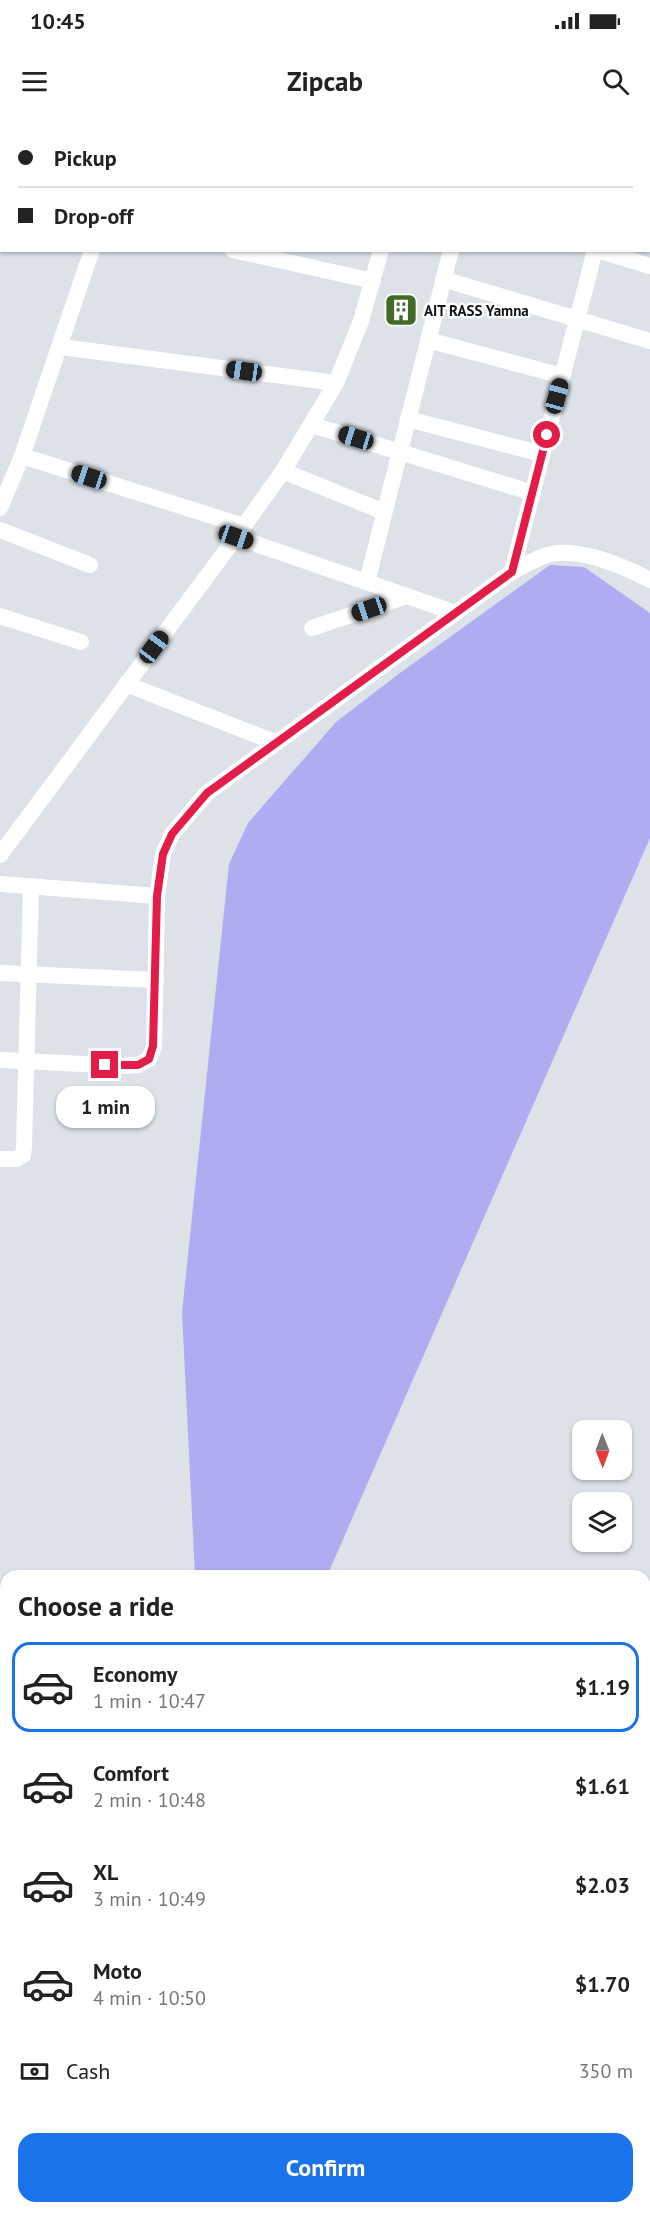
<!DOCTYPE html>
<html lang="en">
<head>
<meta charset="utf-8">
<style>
	:root { --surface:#fff; --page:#f6f6f6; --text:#222; --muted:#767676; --line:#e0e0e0; --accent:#1a73e8 }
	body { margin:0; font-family:"PT Sans",sans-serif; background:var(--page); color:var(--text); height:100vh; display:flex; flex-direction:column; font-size:22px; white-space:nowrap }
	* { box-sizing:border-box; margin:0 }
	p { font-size:20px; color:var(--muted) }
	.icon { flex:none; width:33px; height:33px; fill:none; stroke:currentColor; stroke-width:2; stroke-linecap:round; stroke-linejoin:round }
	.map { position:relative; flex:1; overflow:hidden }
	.sheet { position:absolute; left:0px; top:1450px; width:651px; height:644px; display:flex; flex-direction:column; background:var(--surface); border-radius:18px 18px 0 0; box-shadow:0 2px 4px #0004 }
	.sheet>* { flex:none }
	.guide { position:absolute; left:0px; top:0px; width:651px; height:132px; box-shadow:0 2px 4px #0004; display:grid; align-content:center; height:132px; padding:0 18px; background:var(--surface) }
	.needle { width:39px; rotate:179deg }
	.buttons { position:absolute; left:572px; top:1300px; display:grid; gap:12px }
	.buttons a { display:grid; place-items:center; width:60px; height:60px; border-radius:12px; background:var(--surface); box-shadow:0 2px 4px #0004; font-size:30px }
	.end { position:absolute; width:27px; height:27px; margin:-14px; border:8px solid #e11d48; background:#fff; box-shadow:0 0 0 3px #fff }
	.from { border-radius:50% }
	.bubble { position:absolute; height:42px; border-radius:18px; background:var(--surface); box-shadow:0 2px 4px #0004; font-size:20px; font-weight:700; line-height:42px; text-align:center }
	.car { position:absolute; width:18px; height:36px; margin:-18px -9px; border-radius:8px; box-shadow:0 0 4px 2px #0007; background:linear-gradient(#222 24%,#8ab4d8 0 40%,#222 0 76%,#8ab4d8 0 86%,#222 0) }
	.guide b { display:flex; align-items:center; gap:21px; height:57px; font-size:22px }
	.guide b+b { border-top:2px solid var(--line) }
	.guide i { width:15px; height:15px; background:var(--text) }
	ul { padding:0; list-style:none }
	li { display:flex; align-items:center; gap:18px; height:90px; margin:0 12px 9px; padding:0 6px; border:3px solid transparent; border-radius:18px }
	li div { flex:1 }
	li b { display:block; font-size:22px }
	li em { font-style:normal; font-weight:700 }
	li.on { border-color:var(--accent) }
	li>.icon { width:54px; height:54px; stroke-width:1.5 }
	h2 { padding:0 18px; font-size:27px; line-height:72px }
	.pay { display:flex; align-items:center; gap:15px; height:66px; padding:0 18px; font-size:22px }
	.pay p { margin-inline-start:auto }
	.primary-button { display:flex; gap:12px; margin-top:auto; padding:12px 18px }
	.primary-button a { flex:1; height:69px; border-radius:18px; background:var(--accent); color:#fff; font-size:24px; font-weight:700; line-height:69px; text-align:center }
	.status { display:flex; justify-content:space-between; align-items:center; height:42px; padding:0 30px; background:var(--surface); direction:ltr }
	.status svg { height:16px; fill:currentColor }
	header { display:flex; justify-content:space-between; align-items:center; height:78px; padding:0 18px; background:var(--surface); font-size:27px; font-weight:700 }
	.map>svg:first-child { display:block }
</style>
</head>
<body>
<div class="status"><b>10:45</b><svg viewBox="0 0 49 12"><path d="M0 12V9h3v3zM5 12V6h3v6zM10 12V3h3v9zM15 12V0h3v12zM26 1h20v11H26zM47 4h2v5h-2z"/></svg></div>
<header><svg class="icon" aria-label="menu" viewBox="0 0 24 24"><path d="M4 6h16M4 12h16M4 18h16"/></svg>Zipcab<svg class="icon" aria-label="search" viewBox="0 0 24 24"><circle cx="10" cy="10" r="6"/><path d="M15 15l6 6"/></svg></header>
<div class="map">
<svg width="650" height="2093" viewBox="0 0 650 2093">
	<rect width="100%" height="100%" fill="#dce2e8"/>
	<!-- green -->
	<path fill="#afadf2" d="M550,445L584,447L650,493V718L327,1456H195L182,1192L229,744L248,703L336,602L400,553Z"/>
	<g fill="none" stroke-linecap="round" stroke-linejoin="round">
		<!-- minor -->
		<g stroke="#fff" stroke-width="16">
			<path d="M126,2V0"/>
			<path d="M409,2L410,0"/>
			<path d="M483,2L484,0"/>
			<path d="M628,2V0"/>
			<path d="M233,130L373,161"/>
			<path d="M597,130L650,146"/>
			<path d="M443,159L650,221"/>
			<path d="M428,220L562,256"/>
			<path d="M61,227L336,263"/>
			<path d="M408,299L542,334"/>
			<path d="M312,305L533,373"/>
			<path d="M22,336L244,406"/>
			<path d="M283,351L384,392"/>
			<path d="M0,388L22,336L92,130"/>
			<path d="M0,410L90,445"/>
			<path d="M236,417L456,493"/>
			<path d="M512,452L595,130"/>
			<path d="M367,462L451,130"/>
			<path d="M0,496L81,522"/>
			<path d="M312,508L407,476"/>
			<path d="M126,564L277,623"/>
			<path d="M0,735L236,417L283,351L336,263L361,201L381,130"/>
			<path d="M0,764L157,776"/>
			<path d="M0,853L156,860"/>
			<path d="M0,940L124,946L138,945L149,939L154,926L157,776L163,734L172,714L207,673L512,452C524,446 537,437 551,434C582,428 623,446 650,460"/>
			<path d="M0,1039H16L23,1035L24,1027L31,766"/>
		</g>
	</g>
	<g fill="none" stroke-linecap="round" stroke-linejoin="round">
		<!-- route -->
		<path stroke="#e11d48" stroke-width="8" d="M105,945H138L149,939L153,926L157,776L163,734L172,714L207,673L512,452L547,315"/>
	</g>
	<!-- icons -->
	<defs>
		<g id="building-square" transform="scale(1.725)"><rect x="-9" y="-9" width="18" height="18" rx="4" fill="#446b25" stroke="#fff"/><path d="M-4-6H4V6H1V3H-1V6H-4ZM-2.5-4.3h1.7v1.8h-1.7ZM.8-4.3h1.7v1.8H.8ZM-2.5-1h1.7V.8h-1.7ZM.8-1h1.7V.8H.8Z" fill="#fff"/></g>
	</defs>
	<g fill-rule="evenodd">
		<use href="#building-square" x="401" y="190"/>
	</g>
	<g text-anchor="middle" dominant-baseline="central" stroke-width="4.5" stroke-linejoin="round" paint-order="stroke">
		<!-- poi labels -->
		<g font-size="15" font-weight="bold" fill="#111416" stroke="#fff" text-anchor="start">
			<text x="424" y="190">AIT RASS Yamna</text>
		</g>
	</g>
</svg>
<div class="buttons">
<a><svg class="needle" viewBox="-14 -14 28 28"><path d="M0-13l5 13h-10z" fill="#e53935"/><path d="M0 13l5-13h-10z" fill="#767676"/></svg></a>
<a><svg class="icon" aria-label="layers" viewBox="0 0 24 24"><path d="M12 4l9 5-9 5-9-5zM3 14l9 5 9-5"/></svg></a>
</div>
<i class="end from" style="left:547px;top:315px"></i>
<i class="end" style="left:105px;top:945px"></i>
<div class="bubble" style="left:56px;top:966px;width:99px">1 min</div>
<i class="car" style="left:244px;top:251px;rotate:278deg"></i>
<i class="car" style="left:557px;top:276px;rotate:15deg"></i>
<i class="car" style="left:356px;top:318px;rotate:287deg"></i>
<i class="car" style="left:89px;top:357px;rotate:288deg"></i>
<i class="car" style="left:236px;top:417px;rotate:109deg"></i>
<i class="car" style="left:369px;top:489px;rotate:251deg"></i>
<i class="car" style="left:154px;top:527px;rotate:37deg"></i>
<div class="guide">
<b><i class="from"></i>Pickup</b>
<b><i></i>Drop-off</b>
</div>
<section class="sheet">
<h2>Choose a ride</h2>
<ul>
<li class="on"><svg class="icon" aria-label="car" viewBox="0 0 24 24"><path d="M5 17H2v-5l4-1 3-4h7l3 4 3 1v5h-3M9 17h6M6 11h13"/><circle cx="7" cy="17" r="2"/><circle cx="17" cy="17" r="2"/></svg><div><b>Economy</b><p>1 min · 10:47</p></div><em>$1.19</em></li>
<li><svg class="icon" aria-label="car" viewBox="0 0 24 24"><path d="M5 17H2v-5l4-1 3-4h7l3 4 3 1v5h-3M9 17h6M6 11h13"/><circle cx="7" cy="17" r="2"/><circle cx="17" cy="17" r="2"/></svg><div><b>Comfort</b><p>2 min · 10:48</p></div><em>$1.61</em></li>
<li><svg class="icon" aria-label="car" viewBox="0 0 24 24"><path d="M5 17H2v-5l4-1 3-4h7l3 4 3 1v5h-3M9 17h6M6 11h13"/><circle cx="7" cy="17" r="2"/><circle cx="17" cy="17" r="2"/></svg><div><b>XL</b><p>3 min · 10:49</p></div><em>$2.03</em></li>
<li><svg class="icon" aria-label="car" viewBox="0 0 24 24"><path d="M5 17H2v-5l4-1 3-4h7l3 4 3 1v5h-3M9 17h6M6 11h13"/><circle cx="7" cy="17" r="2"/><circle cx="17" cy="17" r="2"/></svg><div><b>Moto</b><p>4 min · 10:50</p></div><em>$1.70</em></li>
</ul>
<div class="pay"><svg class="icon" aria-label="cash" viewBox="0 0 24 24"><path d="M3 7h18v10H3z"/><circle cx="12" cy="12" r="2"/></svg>Cash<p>350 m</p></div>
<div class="primary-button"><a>Confirm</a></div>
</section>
</div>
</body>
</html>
